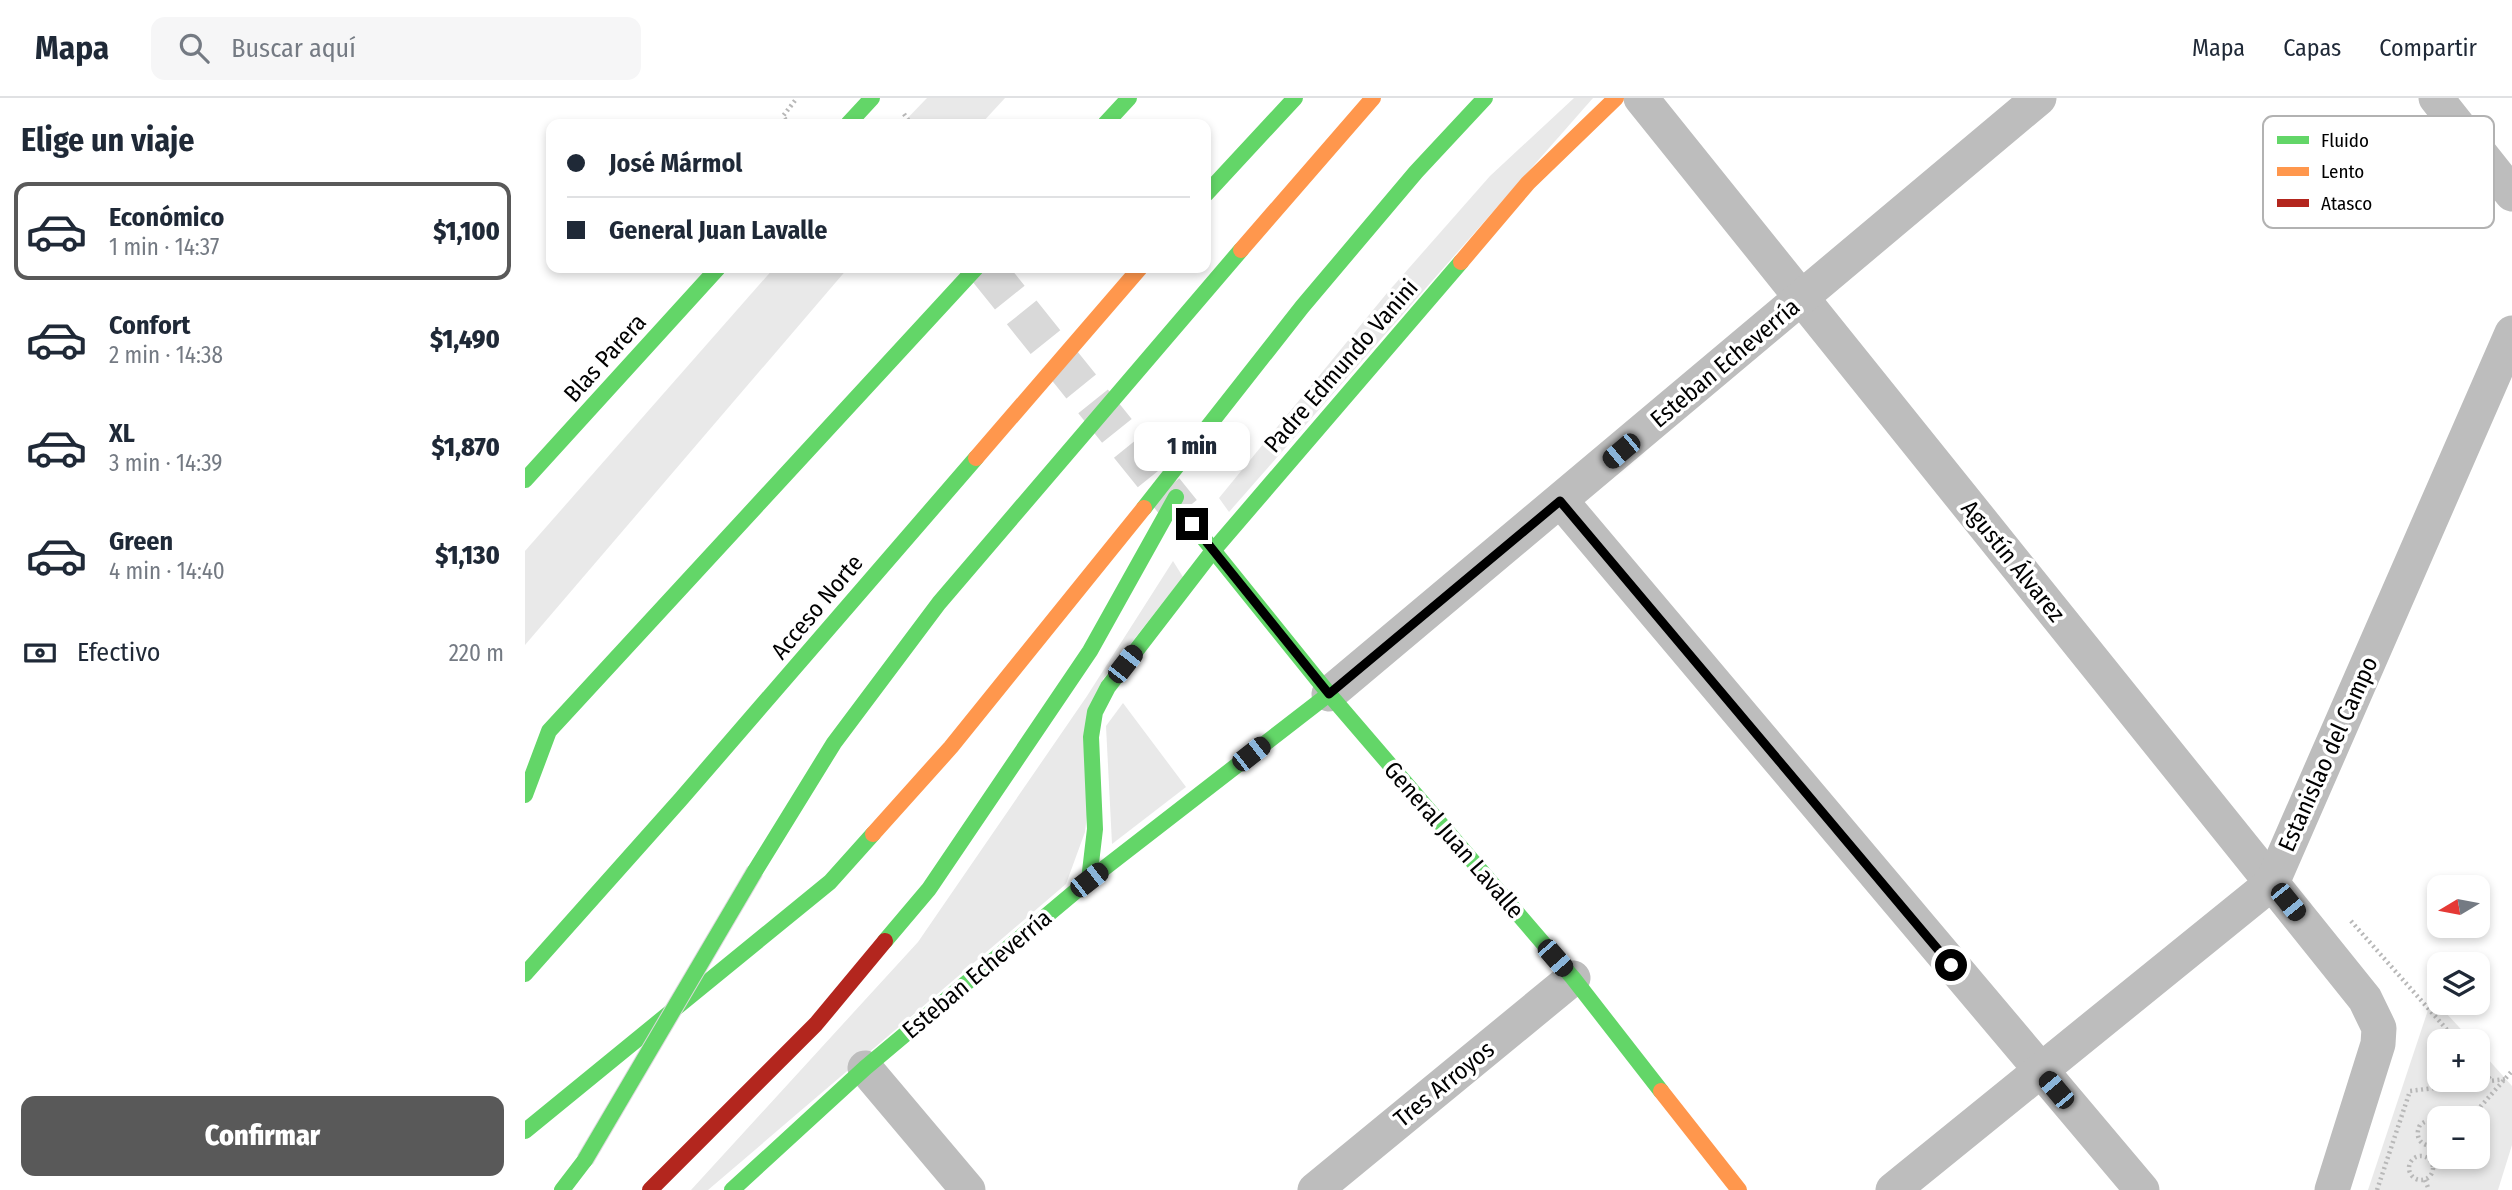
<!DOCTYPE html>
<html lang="es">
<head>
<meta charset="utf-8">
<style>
	:root { --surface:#fff; --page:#f6f6f7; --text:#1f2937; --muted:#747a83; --line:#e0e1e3; --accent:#595959 }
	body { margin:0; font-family:"Fira Sans Condensed",sans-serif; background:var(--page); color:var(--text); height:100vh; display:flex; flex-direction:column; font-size:26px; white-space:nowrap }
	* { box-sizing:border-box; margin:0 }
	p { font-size:23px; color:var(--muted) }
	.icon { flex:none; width:38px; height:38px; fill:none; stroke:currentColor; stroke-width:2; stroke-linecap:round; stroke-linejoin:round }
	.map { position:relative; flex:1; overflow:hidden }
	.details { display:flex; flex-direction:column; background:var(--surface); width:525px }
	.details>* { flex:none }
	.top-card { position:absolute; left:21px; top:21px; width:665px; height:154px; border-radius:14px; box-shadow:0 4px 10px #0003; display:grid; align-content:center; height:154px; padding:0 21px; background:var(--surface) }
	.needle { width:46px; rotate:260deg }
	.fabs { position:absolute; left:1902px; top:777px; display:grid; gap:14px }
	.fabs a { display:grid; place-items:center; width:63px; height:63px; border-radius:14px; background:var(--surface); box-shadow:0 4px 10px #0003; font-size:35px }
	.end { position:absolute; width:32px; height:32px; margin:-16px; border:9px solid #000; background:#fff; box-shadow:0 0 0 4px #fff }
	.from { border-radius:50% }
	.bubble { position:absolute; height:49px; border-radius:14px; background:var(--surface); box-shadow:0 4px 10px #0003; font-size:23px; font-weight:800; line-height:49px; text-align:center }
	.car { position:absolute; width:21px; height:42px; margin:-21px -10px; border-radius:9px; box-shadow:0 0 5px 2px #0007; background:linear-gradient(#222 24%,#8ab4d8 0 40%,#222 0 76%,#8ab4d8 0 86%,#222 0) }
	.top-card b { display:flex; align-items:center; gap:24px; height:66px; font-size:26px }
	.top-card b+b { border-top:2px solid var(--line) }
	.top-card i { width:18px; height:18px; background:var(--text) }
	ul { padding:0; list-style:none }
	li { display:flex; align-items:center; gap:21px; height:98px; margin:0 14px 10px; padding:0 7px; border:4px solid transparent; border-radius:14px }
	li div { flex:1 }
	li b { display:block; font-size:26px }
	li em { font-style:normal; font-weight:800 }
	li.on { border-color:var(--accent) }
	li>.icon { width:63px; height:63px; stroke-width:1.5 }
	h2 { padding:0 21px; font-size:32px; line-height:84px }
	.pay { display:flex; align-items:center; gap:18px; height:77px; padding:0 21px; font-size:26px }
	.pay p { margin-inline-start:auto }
	.primary-button { display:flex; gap:14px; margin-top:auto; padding:14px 21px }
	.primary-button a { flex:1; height:80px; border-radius:14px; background:var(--accent); color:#fff; font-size:28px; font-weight:800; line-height:80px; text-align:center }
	header { display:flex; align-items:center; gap:42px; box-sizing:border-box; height:98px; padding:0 35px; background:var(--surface); border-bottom:2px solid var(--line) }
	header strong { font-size:33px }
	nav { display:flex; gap:38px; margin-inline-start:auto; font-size:24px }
	.search { width:490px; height:63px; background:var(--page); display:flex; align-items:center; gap:18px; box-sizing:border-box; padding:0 24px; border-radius:14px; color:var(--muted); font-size:26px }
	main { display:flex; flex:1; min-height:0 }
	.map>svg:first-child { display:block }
</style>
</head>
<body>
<header>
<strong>Mapa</strong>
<div class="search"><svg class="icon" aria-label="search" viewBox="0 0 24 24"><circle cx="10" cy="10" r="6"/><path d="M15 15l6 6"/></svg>Buscar aquí</div>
<nav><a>Mapa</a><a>Capas</a><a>Compartir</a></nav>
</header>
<main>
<section class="details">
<h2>Elige un viaje</h2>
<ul>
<li class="on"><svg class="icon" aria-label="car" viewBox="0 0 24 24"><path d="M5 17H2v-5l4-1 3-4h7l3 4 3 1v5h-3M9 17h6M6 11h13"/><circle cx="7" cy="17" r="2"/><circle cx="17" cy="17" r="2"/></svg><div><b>Económico</b><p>1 min · 14:37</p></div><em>$1,100</em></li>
<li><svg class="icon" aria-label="car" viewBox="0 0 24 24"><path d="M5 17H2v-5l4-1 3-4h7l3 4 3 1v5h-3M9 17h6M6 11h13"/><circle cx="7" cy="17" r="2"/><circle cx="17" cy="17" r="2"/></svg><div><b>Confort</b><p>2 min · 14:38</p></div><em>$1,490</em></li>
<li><svg class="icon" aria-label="car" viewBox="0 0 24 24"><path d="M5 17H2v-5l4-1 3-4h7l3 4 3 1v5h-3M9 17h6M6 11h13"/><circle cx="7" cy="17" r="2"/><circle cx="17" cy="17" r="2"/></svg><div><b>XL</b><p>3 min · 14:39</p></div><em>$1,870</em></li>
<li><svg class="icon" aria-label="car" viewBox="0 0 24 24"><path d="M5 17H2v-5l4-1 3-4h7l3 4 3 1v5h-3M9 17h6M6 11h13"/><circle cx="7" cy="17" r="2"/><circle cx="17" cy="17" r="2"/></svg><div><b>Green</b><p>4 min · 14:40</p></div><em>$1,130</em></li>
</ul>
<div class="pay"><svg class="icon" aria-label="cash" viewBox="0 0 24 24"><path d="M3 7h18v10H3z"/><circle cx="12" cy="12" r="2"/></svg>Efectivo<p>220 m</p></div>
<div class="primary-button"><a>Confirmar</a></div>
</section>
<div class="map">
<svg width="1987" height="1092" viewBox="0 0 1987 1092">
	<rect width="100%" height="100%" fill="#fff"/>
	<!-- green -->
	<g fill="#e9e9e9" fill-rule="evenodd">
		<path d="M402,0H480L456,26H377Z"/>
		<path d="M1049,0H1068L704,414L694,400L862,195L965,78Z"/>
		<path d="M249,170H323L0,547V453Z"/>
		<path d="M648,463L658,479L578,581L560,734L541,786L183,1092H166L393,844L562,598Z"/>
		<path d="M598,605L661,689L587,746L581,628Z"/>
		<path d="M1907,900L1947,943H1914V982H1953V950L1987,988V1047L1973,1092H1843ZM1953,1020V1059H1914V1020Z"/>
	</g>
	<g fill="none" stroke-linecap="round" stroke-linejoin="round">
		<!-- secondary-tunnel -->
		<path stroke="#d9d9d9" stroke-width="38" stroke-dasharray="38 19" stroke-linecap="butt" d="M461,170L657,414"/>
		<!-- path -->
		<g stroke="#b8b8b8" stroke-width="4.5" stroke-dasharray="2 3.5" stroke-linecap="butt">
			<path d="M379,16L386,26"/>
			<path d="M264,26L258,18L272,0"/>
			<path d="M1826,823L1932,943"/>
			<path d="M1953,967L1965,981"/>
			<path d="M1948,1017L1987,973"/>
			<path d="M1927,1020L1932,1015L1940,1013L1950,1020"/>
			<path d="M1914,1028C1909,1021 1902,1021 1895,1027C1887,1042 1902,1054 1914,1043"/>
			<circle cx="1896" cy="1070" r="12"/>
			<path d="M1900,1082L1904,1092"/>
			<path d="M1852,1092L1885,993L1981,981"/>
		</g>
		<!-- street -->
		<g stroke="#bdbdbd" stroke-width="35">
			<path d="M1116,0L1840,901L1854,930L1853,946L1807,1092"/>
			<path d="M1911,0L1987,96"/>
			<path d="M1036,403L1617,1092"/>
			<path d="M804,596L1514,0"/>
			<path d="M340,970L443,1092"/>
			<path d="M790,1092L1048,880"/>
			<path d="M1368,1092L1747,785L1987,235"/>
		</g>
		<!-- fast -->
		<g stroke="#63d668" stroke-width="16">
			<path d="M323,26L347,0"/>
			<path d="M580,26L604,0"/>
			<path d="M681,96L770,0"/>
			<path d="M0,382L193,170"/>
			<path d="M619,410L777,209L891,74L960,0"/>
			<path d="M667,426L804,596L1048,880L1136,993"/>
			<path d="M0,697L24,633L451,170"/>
			<path d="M230,773L309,645L414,505L716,152"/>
			<path d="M564,782L570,731L566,639L570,614L583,589L687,454L936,164"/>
			<path d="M360,843L404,791L565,553L651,399"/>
			<path d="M0,876L156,701L451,360"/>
			<path d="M0,1033L305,784L348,736"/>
			<path d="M37,1092L60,1062"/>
			<path d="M207,1092L340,970L564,782L804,596"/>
		</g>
		<!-- slow -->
		<g stroke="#ff974d" stroke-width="16">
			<path d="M716,152L848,0"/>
			<path d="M936,164L1003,85L1091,0"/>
			<path d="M451,360L615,170"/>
			<path d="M348,736L426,649L619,410"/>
			<path d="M1136,993L1214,1092"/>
		</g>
		<!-- jam -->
		<path stroke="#b3261e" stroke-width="16" d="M125,1092L291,926L360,843"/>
		<!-- fast-bridge casing -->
		<g stroke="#dbdbdb" stroke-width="18" stroke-linecap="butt">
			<path id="fast-bridge" d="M60,1062L230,773"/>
		</g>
		<!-- fast-bridge -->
		<use href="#fast-bridge" stroke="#63d668" stroke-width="16"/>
	</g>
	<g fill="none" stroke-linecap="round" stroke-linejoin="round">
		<!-- route -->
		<path stroke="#000" stroke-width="9" d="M667,426L804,596L1035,403L1426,867"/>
	</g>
	<g text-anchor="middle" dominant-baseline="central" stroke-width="7" stroke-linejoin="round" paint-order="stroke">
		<!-- street labels -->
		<g font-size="24" fill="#000" stroke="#fff">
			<text transform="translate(80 260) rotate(-48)">Blas Parera</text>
			<text transform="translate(1200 265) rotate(-40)">Esteban Echeverría</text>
			<text transform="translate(816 268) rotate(-49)">Padre Edmundo Vanini</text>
			<text transform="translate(1488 463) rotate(51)">Agustín Álvarez</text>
			<text transform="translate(292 509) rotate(-50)">Acceso Norte</text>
			<text transform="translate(1803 656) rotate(-66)">Estanislao del Campo</text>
			<text transform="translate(929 742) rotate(49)">General Juan Lavalle</text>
			<text transform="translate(452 876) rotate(-40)">Esteban Echeverría</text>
			<text transform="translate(919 986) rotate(-39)">Tres Arroyos</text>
		</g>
	</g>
	<!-- legend -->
	<rect x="1738" y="18" width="231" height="112" rx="10" fill="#fff" stroke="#b2b2b2" stroke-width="2"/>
	<rect x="1752" y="38" width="32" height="8" fill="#63d668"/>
	<rect x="1752" y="69" width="32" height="9" fill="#ff974d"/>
	<rect x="1752" y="101" width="32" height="8" fill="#b3261e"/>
	<g font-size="19" fill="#000">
		<text x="1796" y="49">Fluido</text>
		<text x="1796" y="80">Lento</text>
		<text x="1796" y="112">Atasco</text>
	</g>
</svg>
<div class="fabs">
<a><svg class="needle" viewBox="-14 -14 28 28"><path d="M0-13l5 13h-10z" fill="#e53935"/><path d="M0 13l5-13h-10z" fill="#747a83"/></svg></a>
<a><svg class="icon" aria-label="layers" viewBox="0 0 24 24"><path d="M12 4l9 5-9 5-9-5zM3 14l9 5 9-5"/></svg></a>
<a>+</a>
<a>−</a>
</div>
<i class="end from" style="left:1426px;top:867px"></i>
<i class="end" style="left:667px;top:426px"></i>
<div class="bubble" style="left:609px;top:324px;width:116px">1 min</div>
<i class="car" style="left:1096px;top:353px;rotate:230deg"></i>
<i class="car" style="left:600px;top:566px;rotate:38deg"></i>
<i class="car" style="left:726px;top:656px;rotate:52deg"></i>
<i class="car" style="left:564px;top:782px;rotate:52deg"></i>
<i class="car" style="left:1763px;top:804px;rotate:141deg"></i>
<i class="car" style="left:1030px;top:860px;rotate:139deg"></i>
<i class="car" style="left:1531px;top:992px;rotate:320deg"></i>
<div class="top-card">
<b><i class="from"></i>José Mármol</b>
<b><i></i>General Juan Lavalle</b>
</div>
</div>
</main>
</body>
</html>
